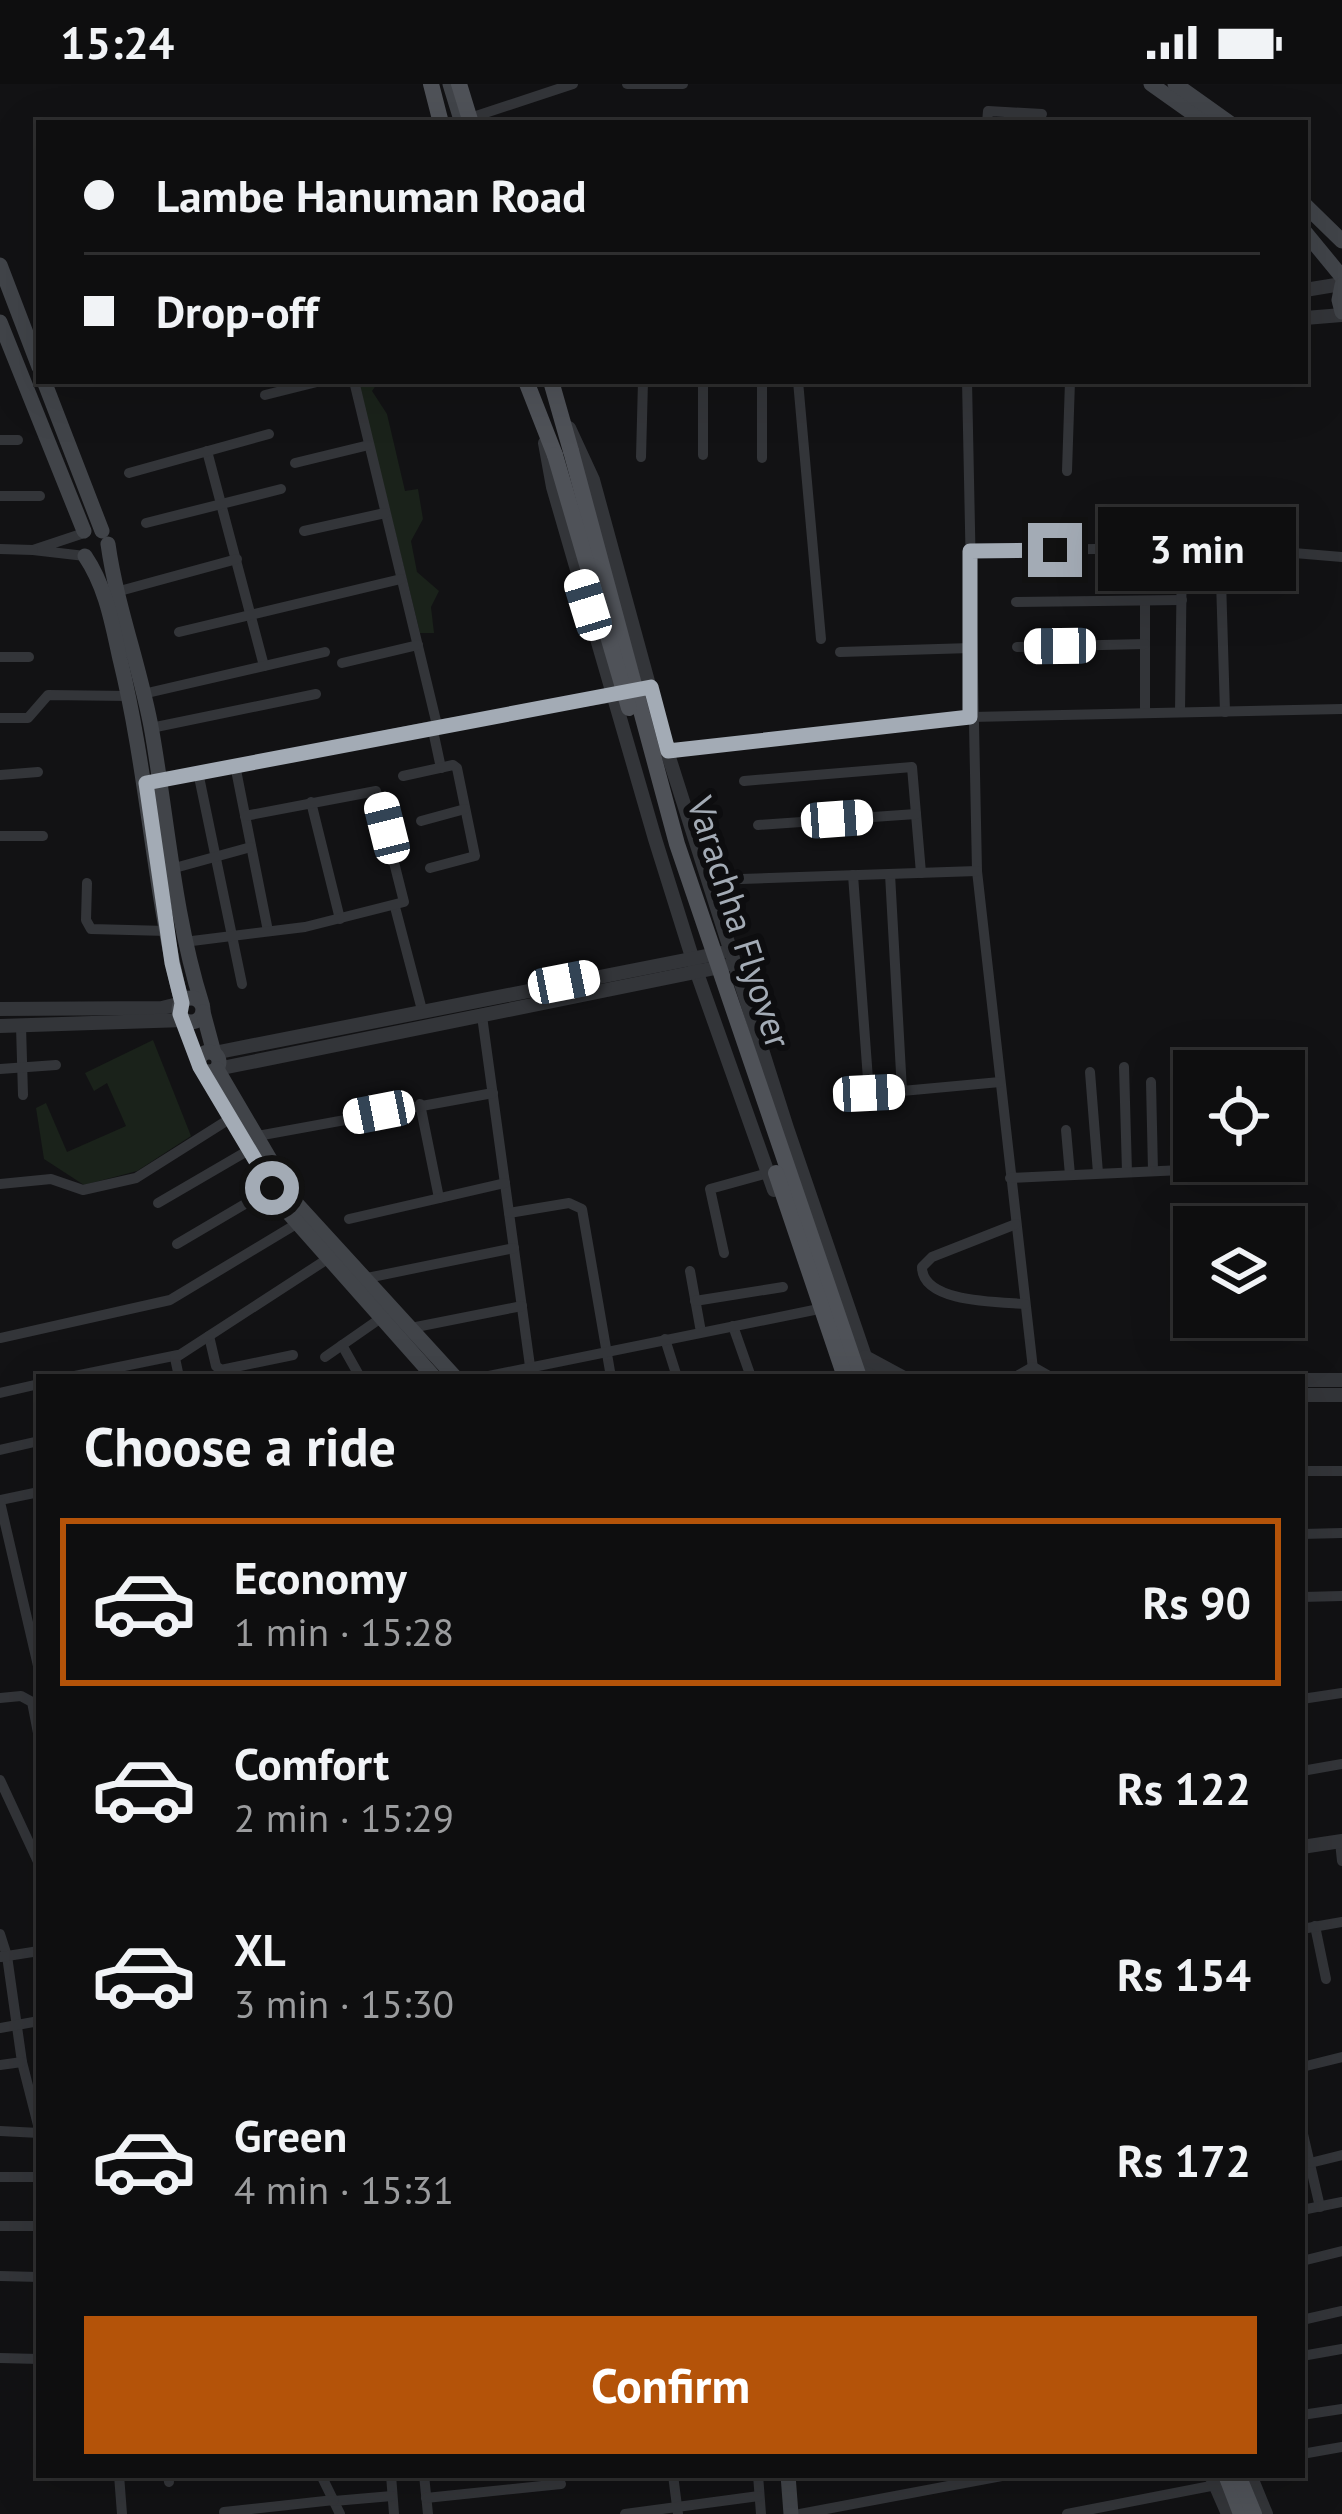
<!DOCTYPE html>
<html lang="en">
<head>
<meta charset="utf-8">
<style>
	:root { --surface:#0e0e0f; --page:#1c1c1d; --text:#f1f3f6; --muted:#9b9c9e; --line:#2e2e2f; --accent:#b45309 }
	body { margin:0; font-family:"PT Sans",sans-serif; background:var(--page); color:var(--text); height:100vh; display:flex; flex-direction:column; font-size:45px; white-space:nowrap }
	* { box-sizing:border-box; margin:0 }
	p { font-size:39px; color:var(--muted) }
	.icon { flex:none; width:66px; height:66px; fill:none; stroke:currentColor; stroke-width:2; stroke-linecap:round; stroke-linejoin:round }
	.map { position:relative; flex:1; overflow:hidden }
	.details { position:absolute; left:36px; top:1290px; width:1269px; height:1104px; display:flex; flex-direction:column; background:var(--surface); border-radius:0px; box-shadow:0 12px 48px #0002,0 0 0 3px var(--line) }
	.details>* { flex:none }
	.guide { position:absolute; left:36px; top:36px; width:1272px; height:264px; border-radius:0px; box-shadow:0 12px 48px #0002,0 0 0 3px var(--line); display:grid; align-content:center; height:264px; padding:0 48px; background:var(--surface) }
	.tools { position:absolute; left:1173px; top:966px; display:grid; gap:24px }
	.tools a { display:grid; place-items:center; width:132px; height:132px; border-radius:0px; background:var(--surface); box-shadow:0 12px 48px #0002,0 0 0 3px var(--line); font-size:60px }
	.end { position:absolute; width:54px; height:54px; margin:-27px; border:15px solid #a3abb5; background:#111; box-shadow:0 0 0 6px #111 }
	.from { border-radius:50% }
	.bubble { position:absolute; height:84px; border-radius:0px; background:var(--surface); box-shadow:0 12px 48px #0002,0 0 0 3px var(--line); font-size:39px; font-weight:700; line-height:84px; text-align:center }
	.car { position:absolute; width:36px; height:72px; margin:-36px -18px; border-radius:15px; box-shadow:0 0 9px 3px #0007; background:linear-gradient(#fff 24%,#345 0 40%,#fff 0 76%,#345 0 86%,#fff 0) }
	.guide b { display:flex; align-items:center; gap:42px; height:114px; font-size:45px }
	.guide b+b { border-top:3px solid var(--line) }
	.guide i { width:30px; height:30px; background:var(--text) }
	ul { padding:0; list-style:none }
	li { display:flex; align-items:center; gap:36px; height:168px; margin:0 24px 18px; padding:0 24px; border:6px solid transparent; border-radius:0px }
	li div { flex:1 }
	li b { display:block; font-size:45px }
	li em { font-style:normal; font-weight:700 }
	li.on { border-color:var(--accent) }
	li>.icon { width:108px; height:108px; stroke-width:1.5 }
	h2 { padding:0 48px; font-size:54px; line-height:144px }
	.button { display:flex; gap:24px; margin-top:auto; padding:24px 48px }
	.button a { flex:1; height:138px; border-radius:0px; background:var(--accent); color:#fff; font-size:48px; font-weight:700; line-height:138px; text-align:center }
	.status { display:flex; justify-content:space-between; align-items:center; height:84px; padding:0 60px; background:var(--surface); direction:ltr }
	.status svg { height:33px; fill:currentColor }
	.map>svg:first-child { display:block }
</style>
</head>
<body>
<div class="status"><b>15:24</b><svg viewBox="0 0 49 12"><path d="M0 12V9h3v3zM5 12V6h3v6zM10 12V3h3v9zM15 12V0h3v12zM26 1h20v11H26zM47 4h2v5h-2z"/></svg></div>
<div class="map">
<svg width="1342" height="2430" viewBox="0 0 1342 2430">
	<rect width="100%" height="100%" fill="#121214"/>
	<!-- green -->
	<g fill="#1a221a">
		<path d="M358,297H379L372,307L387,330L405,407L418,405L423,435L411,457L417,488L439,507L431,523L434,549H420Z"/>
		<path d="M153,956L191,1052L137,1087L84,1101L44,1075L36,1024L46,1019L67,1068L126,1042L107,999L94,1007L85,989Z"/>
	</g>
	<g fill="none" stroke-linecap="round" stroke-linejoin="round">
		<!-- minor -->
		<g stroke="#333539" stroke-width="10">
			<path d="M627,0H683"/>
			<path d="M470,34L573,0"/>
			<path d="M987,39L988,27L1042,30"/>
			<path d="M354,297L437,641"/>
			<path d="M798,297L821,555"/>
			<path d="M967,297L977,787L1033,1285"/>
			<path d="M265,311L321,297"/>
			<path d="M0,356H18"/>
			<path d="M207,367L264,582"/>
			<path d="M703,371V297"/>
			<path d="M641,373L643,297"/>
			<path d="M762,374V297"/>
			<path d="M295,379L369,361"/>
			<path d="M1067,387L1070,297"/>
			<path d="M129,389L269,350"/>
			<path d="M0,412H40"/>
			<path d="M146,439L281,405"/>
			<path d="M304,447L385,429"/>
			<path d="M81,450L33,466L85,472"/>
			<path d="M1220,463L1342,473"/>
			<path d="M0,465L33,466"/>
			<path d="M970,467L1220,463L1225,628"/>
			<path d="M116,508L237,475"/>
			<path d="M1145,517V629"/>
			<path d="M1016,518L1182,516"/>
			<path d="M179,548L401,495"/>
			<path d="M1017,563L1145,560"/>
			<path d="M840,568L971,564"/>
			<path d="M0,573H29"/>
			<path d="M342,579L418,561"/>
			<path d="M143,610L325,568"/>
			<path d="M1180,628L1182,464"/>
			<path d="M0,634H28L48,611L130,612"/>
			<path d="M432,642L441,684"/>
			<path d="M151,644L316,610"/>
			<path d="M667,667L971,633L1342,625"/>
			<path d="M235,681L268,847"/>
			<path d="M198,688L242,900"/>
			<path d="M0,691L38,688"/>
			<path d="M403,692L453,681L457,684L475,772L430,784"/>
			<path d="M744,697L912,683L921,789"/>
			<path d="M146,699L437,641L621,612"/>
			<path d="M311,718L340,835"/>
			<path d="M421,737L465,725"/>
			<path d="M758,741L916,730"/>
			<path d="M0,752H43"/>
			<path d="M171,785L251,763"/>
			<path d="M890,790L902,1007L1000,998"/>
			<path d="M853,791L869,1009L902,1007"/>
			<path d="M711,796L977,787"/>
			<path d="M87,799L86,836L91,845L167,847"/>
			<path d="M395,823L422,926"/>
			<path d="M184,858L305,843L404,818L376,707L245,732"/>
			<path d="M482,932L530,1282"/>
			<path d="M21,942L23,1011"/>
			<path d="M1124,983L1127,1088"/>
			<path d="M0,985L56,981"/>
			<path d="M1090,988L1098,1089"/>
			<path d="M1151,998L1153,1087"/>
			<path d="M420,1020L439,1114"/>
			<path d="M1066,1046L1070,1091"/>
			<path d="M252,1053L493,1009"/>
			<path d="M1010,1094L1182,1086L1181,989"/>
			<path d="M0,1100L51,1095L83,1106L136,1094L231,1034"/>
			<path d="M158,1119L249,1066"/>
			<path d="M509,1129L569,1119L582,1125L611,1293"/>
			<path d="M349,1135L505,1099"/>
			<path d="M1016,1140L932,1173L922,1183C922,1219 999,1218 1025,1220"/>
			<path d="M177,1160L272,1104"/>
			<path d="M724,1169L710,1105L768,1089"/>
			<path d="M690,1187L701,1248"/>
			<path d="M367,1194L514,1164"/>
			<path d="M695,1217L783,1203"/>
			<path d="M733,1242L751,1293"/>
			<path d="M411,1244L522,1222"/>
			<path d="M209,1252L216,1282L221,1286L293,1271"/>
			<path d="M0,1254L170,1216L298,1139"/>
			<path d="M665,1255L677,1293"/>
			<path d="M342,1261L360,1293"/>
			<path d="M325,1273L381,1234"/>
			<path d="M70,1293L178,1271"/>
			<path d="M179,1293L175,1274L329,1174"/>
			<path d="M484,1293L814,1226"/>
			<path d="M0,1309L39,1300"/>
			<path d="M0,1366L39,1357"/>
			<path d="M1302,1387H1342"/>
			<path d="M0,1416L39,1408"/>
			<path d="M0,1418L39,1586"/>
			<path d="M1302,1450L1342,1449"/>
			<path d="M1302,1513L1342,1512"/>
			<path d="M0,1614L21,1612L32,1618L39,1654"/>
			<path d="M1302,1615L1342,1609"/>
			<path d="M1302,1687L1342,1680"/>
			<path d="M0,1696L39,1780"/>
			<path d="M1340,1758L1342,1777"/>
			<path d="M1315,1842L1326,1895"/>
			<path d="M1302,1845L1342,1838"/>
			<path d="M0,1850L7,1872L22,1978L39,2045"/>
			<path d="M1,1873L39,1867"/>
			<path d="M0,1944L39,1937"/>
			<path d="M0,1981L22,1978"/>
			<path d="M1302,1983L1342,1973"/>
			<path d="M1302,2046L1320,2123"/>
			<path d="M0,2047L39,2049"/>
			<path d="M1310,2079L1342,2071"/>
			<path d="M0,2093H39"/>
			<path d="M1302,2126L1342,2118"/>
			<path d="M0,2142H39"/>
			<path d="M1302,2177L1342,2167"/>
			<path d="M0,2192L39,2193"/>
			<path d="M1302,2236L1342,2227"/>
			<path d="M1302,2272L1342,2265"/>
			<path d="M0,2274L39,2275"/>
			<path d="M1302,2331L1342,2325"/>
			<path d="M1302,2370L1342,2363"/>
			<path d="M119,2391L122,2430"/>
			<path d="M168,2391L169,2398"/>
			<path d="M321,2391L340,2430"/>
			<path d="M391,2391L394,2430"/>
			<path d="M424,2391L428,2430"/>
			<path d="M673,2391L678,2430"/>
			<path d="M758,2391L761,2430"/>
			<path d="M426,2414L561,2400"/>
			<path d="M334,2417L392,2412"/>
			<path d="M224,2428L334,2416"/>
			<path d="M625,2430L759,2412"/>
			<path d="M800,2430L1007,2391"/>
			<path d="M1067,2430L1216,2401"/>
		</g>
		<!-- tertiary -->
		<g stroke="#333539" stroke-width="14">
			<path d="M1305,206L1342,200"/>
			<path d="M1305,234L1342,231"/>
			<path d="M569,344L593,396L667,667L787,1044L872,1293"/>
			<path d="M545,359L553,403L655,755L697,889L774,1106"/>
			<path d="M0,925L162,924L182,919"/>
			<path d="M0,942L185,936"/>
			<path d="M214,969L721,869"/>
			<path d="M217,985L725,882"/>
			<path d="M865,1273L902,1293"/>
			<path d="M1019,1293L1033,1285L1047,1293"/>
			<path d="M1302,1296H1342"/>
			<path d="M1302,1311H1342"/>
			<path d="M1302,1763L1342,1757"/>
			<path d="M1211,2391L1228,2430"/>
			<path d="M1250,2391L1266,2430"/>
		</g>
		<!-- secondary -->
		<g stroke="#414449" stroke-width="15">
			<path d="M450,0L462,39"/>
			<path d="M1151,0L1206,39"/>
			<path d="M1175,0L1230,39"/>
			<path d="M1305,121L1342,157"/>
			<path d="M1305,148L1342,193"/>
			<path d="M0,181L39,283"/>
			<path d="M1342,201L1339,216L1342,228"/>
			<path d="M0,238L84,447"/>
			<path d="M44,297L102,447"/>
			<path d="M108,460C117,524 141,585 152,648C168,740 174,831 202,920"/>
			<path d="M85,472C106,503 112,539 120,575C148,689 153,806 182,919"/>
			<circle cx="191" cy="926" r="12"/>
			<path d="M203,928L214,969"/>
			<circle cx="209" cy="978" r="10"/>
			<path d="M217,985L295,1118L455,1293"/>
			<path d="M204,987L286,1126L434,1293"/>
			<path d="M788,2391L791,2430"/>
		</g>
		<!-- primary -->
		<g stroke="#4f5258" stroke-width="16">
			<path d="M431,0L441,39"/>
			<path d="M459,0L471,39"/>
			<path d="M526,297L555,371"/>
			<path d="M551,297L571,367"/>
			<path d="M1226,2391L1241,2430"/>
			<path d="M1238,2391L1254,2430"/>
		</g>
		<!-- primary-bridge -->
		<g stroke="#4f5258" stroke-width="16">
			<path d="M571,367L677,760L859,1293"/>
			<path d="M555,371L629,624"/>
			<path d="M776,1089L845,1293"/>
		</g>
	</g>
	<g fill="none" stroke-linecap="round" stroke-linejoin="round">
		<!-- route -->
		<path stroke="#a3abb5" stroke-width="15" d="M272,1104L200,983L180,930L182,919L172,879L146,699L651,603L668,667L970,633V467L1055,466"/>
	</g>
	<g text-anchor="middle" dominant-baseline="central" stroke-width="12" stroke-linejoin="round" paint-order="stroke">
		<!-- street labels -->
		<g font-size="36" fill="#a3abb5" stroke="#0d0d0f">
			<text transform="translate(740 838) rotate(72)">Varachha Flyover</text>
		</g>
	</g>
</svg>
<div class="tools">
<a><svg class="icon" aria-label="locate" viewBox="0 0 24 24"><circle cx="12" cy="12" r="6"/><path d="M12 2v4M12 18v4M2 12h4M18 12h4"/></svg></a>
<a><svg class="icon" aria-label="layers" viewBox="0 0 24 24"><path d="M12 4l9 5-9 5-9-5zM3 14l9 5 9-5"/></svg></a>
</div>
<i class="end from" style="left:272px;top:1104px"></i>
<i class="end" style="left:1055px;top:466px"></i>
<div class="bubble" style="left:1098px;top:423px;width:198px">3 min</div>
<i class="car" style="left:588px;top:521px;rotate:343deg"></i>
<i class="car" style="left:1060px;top:562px;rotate:269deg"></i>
<i class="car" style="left:837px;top:735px;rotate:86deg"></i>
<i class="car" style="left:387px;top:744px;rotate:346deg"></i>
<i class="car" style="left:564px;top:898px;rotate:79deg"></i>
<i class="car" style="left:869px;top:1009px;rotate:87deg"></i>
<i class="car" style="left:379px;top:1028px;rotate:259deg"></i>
<div class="guide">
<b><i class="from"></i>Lambe Hanuman Road</b>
<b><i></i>Drop-off</b>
</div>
<section class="details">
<h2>Choose a ride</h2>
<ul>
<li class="on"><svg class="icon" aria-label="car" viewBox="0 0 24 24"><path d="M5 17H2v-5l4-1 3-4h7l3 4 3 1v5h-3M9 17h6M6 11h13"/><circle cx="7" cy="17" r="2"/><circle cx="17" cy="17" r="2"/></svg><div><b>Economy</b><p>1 min · 15:28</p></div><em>Rs 90</em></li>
<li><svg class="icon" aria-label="car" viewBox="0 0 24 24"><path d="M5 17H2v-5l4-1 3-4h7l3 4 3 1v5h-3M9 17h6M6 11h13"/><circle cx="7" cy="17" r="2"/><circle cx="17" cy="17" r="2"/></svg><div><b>Comfort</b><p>2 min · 15:29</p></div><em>Rs 122</em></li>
<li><svg class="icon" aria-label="car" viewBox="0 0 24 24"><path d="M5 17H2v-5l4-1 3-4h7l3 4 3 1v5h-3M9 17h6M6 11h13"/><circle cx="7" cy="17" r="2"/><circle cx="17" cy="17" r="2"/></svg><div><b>XL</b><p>3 min · 15:30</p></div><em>Rs 154</em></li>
<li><svg class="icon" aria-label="car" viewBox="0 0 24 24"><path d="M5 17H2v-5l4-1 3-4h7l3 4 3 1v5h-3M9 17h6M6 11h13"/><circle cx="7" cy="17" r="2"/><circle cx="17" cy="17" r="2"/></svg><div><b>Green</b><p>4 min · 15:31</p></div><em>Rs 172</em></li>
</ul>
<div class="button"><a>Confirm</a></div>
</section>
</div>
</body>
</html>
